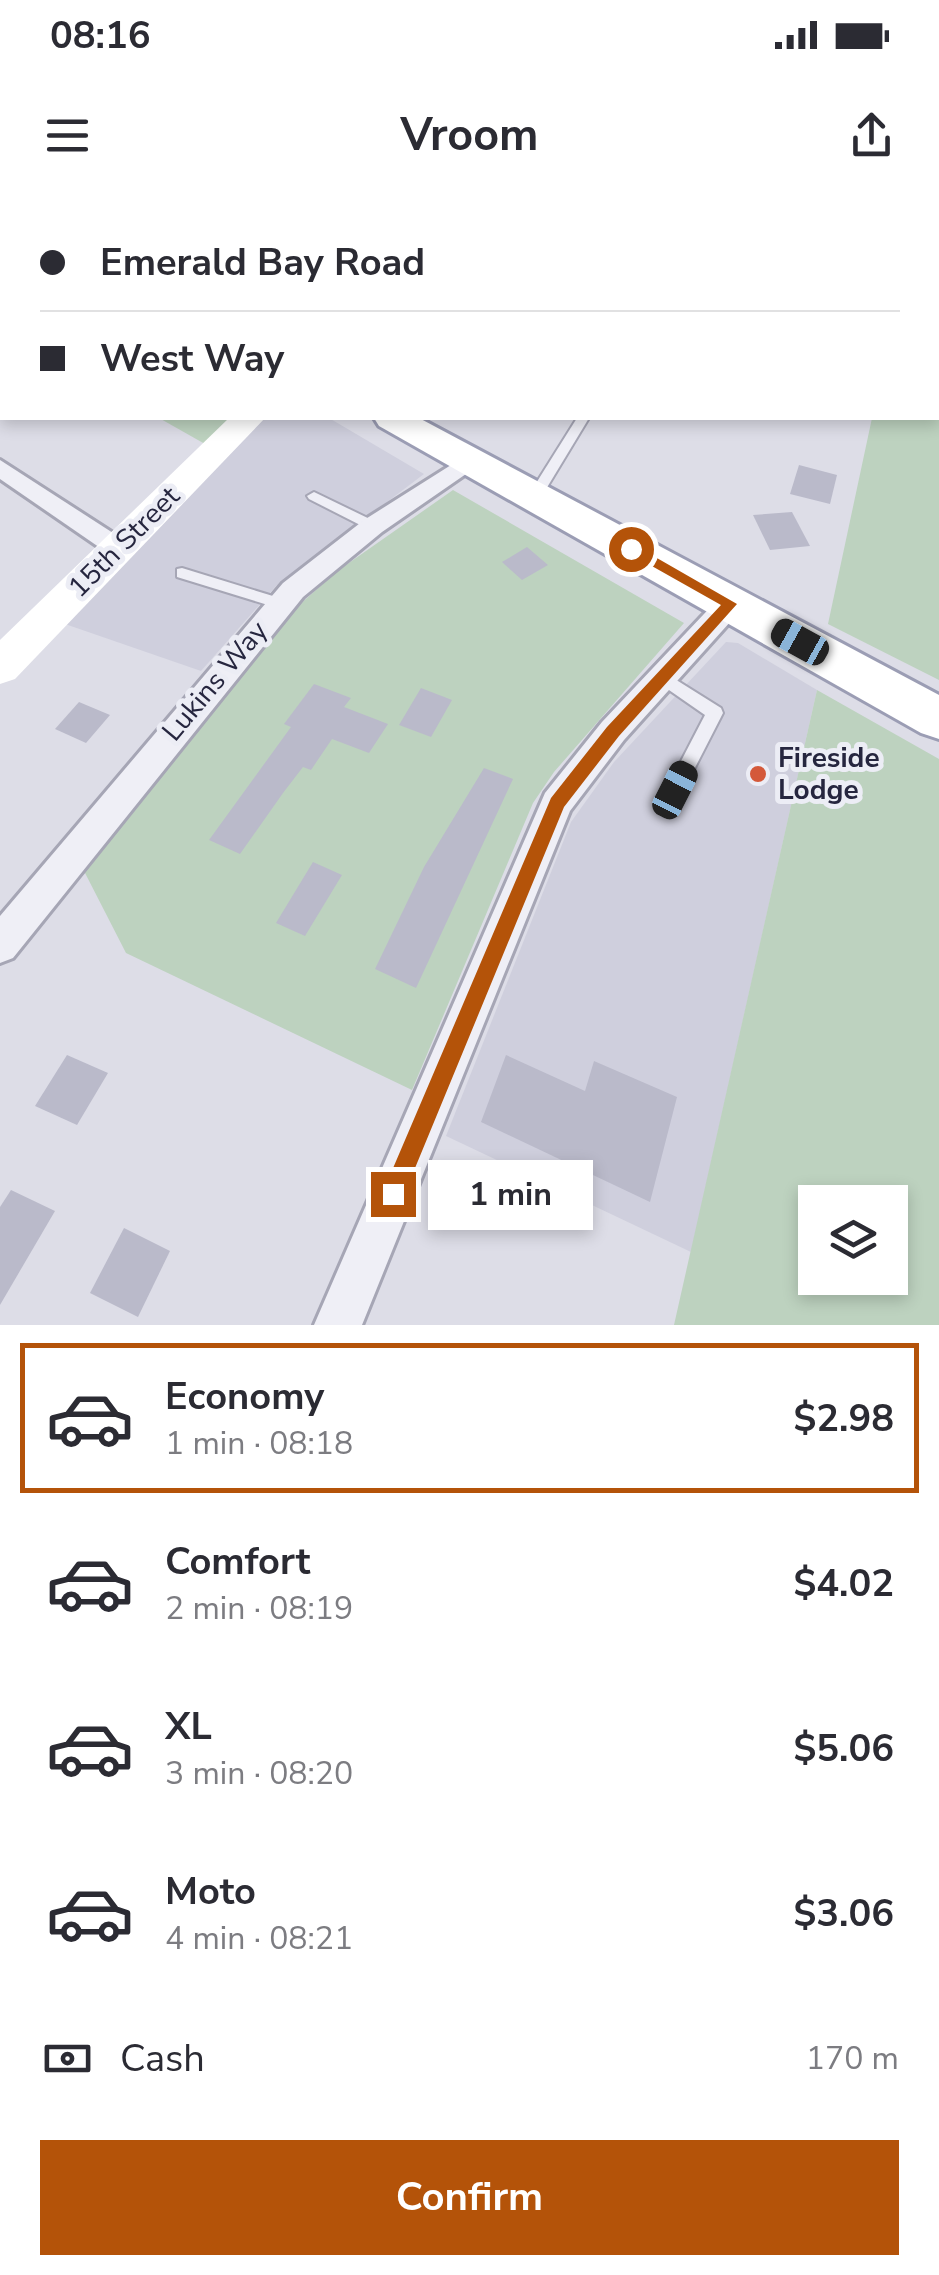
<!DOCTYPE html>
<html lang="en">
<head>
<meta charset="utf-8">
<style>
	:root { --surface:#fff; --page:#f2f2f3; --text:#2b2b33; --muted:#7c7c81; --line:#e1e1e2; --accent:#b45309 }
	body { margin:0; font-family:"Nunito Sans",sans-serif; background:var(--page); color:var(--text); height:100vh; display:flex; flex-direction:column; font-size:38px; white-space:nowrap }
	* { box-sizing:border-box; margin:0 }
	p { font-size:32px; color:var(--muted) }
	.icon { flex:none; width:55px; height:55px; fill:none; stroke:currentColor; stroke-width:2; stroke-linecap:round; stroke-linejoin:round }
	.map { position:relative; height:1125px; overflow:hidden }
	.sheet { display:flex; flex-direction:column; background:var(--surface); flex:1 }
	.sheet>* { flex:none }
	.guide { position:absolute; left:0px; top:0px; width:940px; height:220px; box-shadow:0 5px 15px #0003; display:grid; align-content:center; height:220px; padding:0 40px; background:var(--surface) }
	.fabs { position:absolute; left:798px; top:985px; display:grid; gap:20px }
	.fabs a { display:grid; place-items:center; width:110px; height:110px; border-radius:0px; background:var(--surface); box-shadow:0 5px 15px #0003; font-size:50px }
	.end { position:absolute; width:45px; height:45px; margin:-22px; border:12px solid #b45309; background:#fff; box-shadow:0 0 0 5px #fff }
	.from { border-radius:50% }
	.bubble { position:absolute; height:70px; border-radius:0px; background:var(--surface); box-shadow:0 5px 15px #0003; font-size:32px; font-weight:700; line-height:70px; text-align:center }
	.car { position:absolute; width:30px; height:60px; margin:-30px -15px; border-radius:12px; box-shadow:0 0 8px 2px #0007; background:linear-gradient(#222 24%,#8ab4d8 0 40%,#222 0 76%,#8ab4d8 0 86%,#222 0) }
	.guide b { display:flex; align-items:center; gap:35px; height:95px; font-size:38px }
	.guide b+b { border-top:2px solid var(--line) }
	.guide i { width:25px; height:25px; background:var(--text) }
	ul { padding:18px 0 0; list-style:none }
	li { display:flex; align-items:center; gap:30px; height:150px; margin:0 20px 15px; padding:0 20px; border:5px solid transparent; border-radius:0px }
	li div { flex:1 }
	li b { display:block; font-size:38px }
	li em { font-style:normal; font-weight:700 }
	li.current { border-color:var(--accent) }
	li>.icon { width:90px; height:90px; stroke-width:1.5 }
	.pay { display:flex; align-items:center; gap:25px; height:110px; padding:0 40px; font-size:38px }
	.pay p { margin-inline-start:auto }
	.primary-button { display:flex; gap:20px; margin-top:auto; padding:20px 40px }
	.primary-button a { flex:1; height:115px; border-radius:0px; background:var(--accent); color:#fff; font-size:40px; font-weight:700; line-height:115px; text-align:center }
	.status { display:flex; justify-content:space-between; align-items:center; height:70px; padding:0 50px; background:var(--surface); direction:ltr }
	.status svg { height:28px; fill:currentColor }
	header { display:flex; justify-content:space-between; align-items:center; height:130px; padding:0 40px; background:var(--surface); font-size:45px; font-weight:700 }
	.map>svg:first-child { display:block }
</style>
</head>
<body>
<div class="status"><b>08:16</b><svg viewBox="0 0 49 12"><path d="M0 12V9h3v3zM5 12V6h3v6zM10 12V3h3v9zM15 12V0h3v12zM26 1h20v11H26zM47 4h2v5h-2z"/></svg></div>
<header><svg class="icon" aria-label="menu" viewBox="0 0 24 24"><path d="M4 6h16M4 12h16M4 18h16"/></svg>Vroom<svg class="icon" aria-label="share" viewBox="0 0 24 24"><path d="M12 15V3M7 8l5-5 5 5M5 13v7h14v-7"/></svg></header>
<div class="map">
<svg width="939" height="1125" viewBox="0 0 939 1125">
	<rect width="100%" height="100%" fill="#dddde7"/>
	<!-- built -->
	<g fill="#cfcfdd">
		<path d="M265,218H329L424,274L276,386L201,471L65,424Z"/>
		<path d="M726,442L738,443L817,490L691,1052L446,936L571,622L614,562Z"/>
	</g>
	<!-- green -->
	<g fill="#bdd2bf" fill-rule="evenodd">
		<path d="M918,0H939V480L828,424L872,218H938V2Z"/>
		<path d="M159,218H232L205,244Z"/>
		<path d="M453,290L684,423L554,572L533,603L412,890L126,753L84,671L298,406L336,372Z"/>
		<path d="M817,490L939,559V1125H674ZM890,1002V1078H815V1002Z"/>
	</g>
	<!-- building -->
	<g fill="#babaca">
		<path d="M799,265L837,275L830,304L790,294Z"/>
		<path d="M792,312L810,346L770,350L753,315Z"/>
		<path d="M527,347L548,365L522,380L502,362Z"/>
		<path d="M314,484L351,498L344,507L388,524L369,553L332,539L311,570L303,567L283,593L240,654L209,640L291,527L284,524Z"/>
		<path d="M421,488L452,500L431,537L399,525Z"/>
		<path d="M79,502L110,515L86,543L55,529Z"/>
		<path d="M484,568L513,579L416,788L375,769L424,667Z"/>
		<path d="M313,662L342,675L305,736L276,723Z"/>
		<path d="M67,855L108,873L77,925L35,906Z"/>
		<path d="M506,855L585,891L594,861L677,897L650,1002L481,922Z"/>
		<path d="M11,990L55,1011L0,1105V1007Z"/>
		<path d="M124,1028L170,1051L138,1117L90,1093Z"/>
	</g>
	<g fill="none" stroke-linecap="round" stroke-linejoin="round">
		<!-- lane casing -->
		<g stroke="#a6a6b5" stroke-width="4">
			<g id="lane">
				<path d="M577,218H589L540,299H530L528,296Z"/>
				<path d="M314,292L378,323L380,326L373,331L368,329L309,299L307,296Z"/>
				<path d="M182,368L286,400L289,404L281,409L177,377V369Z"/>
				<path d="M662,471L721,508L723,513L681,595L675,598L669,595L666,590L705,515L656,481L654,477L656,473Z"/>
			</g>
		</g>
		<!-- street casing -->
		<g stroke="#a6a6b5" stroke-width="6">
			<g id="street">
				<path d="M306,0H328L329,2H307Z"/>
				<path d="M620,0H643L644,2H621Z"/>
				<path d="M470,253L482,260L479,265L382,332L303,397L13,758L0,763V716L283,383L364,320Z"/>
				<path d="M0,260L127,342L131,348L127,354H109L0,279Z"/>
				<path d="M730,394L740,397L744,404L740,411L624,540L570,611L362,1125H314L545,593L602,522L720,397Z"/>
			</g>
		</g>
		<!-- primary casing -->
		<g stroke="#9b9db4" stroke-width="6">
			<g id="primary">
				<rect x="0" y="9" width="2" height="17"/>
				<path d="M374,218H419L939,495V539L921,533L379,226Z"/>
			</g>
		</g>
		<!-- lane -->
		<use href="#lane" fill="#efeff6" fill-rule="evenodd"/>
		<!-- street -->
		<use href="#street" fill="#efeff6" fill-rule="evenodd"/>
		<!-- secondary -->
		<path fill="#fff" fill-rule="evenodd" d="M229,218H265L15,479L0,484V440Z"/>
		<!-- primary -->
		<use href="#primary" fill="#fff" fill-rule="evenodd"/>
	</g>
	<!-- route -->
	<path fill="#b45309" d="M627,346H636L737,404L619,536L564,607L401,1002L393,1005L382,994L551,598L607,527L721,405L627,352Z"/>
	<!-- markers -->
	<circle fill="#d4593a" stroke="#ecedf5" stroke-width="4" cx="758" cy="574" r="10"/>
	<g text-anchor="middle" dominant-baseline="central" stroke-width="10" stroke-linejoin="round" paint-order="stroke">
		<!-- street labels -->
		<g font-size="28" fill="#26263f" stroke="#ecedf5">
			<text transform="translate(124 342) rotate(-45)">15th Street</text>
			<text transform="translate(215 481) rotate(-50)">Lukins Way</text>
		</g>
		<!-- poi labels -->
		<g font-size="28" font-weight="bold" fill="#26263f" stroke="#ecedf5" text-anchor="start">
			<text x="778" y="558">Fireside<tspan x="778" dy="32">Lodge</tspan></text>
		</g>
	</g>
</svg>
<div class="fabs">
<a><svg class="icon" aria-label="layers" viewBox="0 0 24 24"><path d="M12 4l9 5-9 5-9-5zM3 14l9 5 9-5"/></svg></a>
</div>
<i class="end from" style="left:631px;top:349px"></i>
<i class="end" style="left:393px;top:994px"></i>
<div class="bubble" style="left:428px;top:960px;width:165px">1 min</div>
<i class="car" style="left:800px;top:442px;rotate:299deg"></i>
<i class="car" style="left:675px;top:590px;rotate:27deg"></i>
<div class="guide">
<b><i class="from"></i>Emerald Bay Road</b>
<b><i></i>West Way</b>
</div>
</div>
<section class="sheet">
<ul>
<li class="current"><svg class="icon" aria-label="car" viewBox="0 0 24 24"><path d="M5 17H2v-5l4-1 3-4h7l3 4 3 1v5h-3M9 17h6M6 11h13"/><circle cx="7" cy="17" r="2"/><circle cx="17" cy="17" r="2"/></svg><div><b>Economy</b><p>1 min · 08:18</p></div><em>$2.98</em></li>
<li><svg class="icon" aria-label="car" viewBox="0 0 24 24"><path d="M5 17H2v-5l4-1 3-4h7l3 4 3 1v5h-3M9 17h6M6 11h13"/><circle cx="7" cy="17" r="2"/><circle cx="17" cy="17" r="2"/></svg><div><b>Comfort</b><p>2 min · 08:19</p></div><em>$4.02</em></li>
<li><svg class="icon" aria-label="car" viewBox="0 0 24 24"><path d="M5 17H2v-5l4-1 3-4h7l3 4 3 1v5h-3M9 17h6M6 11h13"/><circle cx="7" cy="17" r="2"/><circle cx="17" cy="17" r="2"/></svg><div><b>XL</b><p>3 min · 08:20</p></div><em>$5.06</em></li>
<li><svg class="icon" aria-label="car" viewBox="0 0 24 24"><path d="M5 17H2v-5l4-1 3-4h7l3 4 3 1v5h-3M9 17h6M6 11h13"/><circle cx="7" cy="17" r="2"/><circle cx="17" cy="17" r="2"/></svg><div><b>Moto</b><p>4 min · 08:21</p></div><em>$3.06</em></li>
</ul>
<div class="pay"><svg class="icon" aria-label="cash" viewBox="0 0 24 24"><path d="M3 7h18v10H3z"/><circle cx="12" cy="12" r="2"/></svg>Cash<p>170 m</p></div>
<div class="primary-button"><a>Confirm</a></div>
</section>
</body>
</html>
